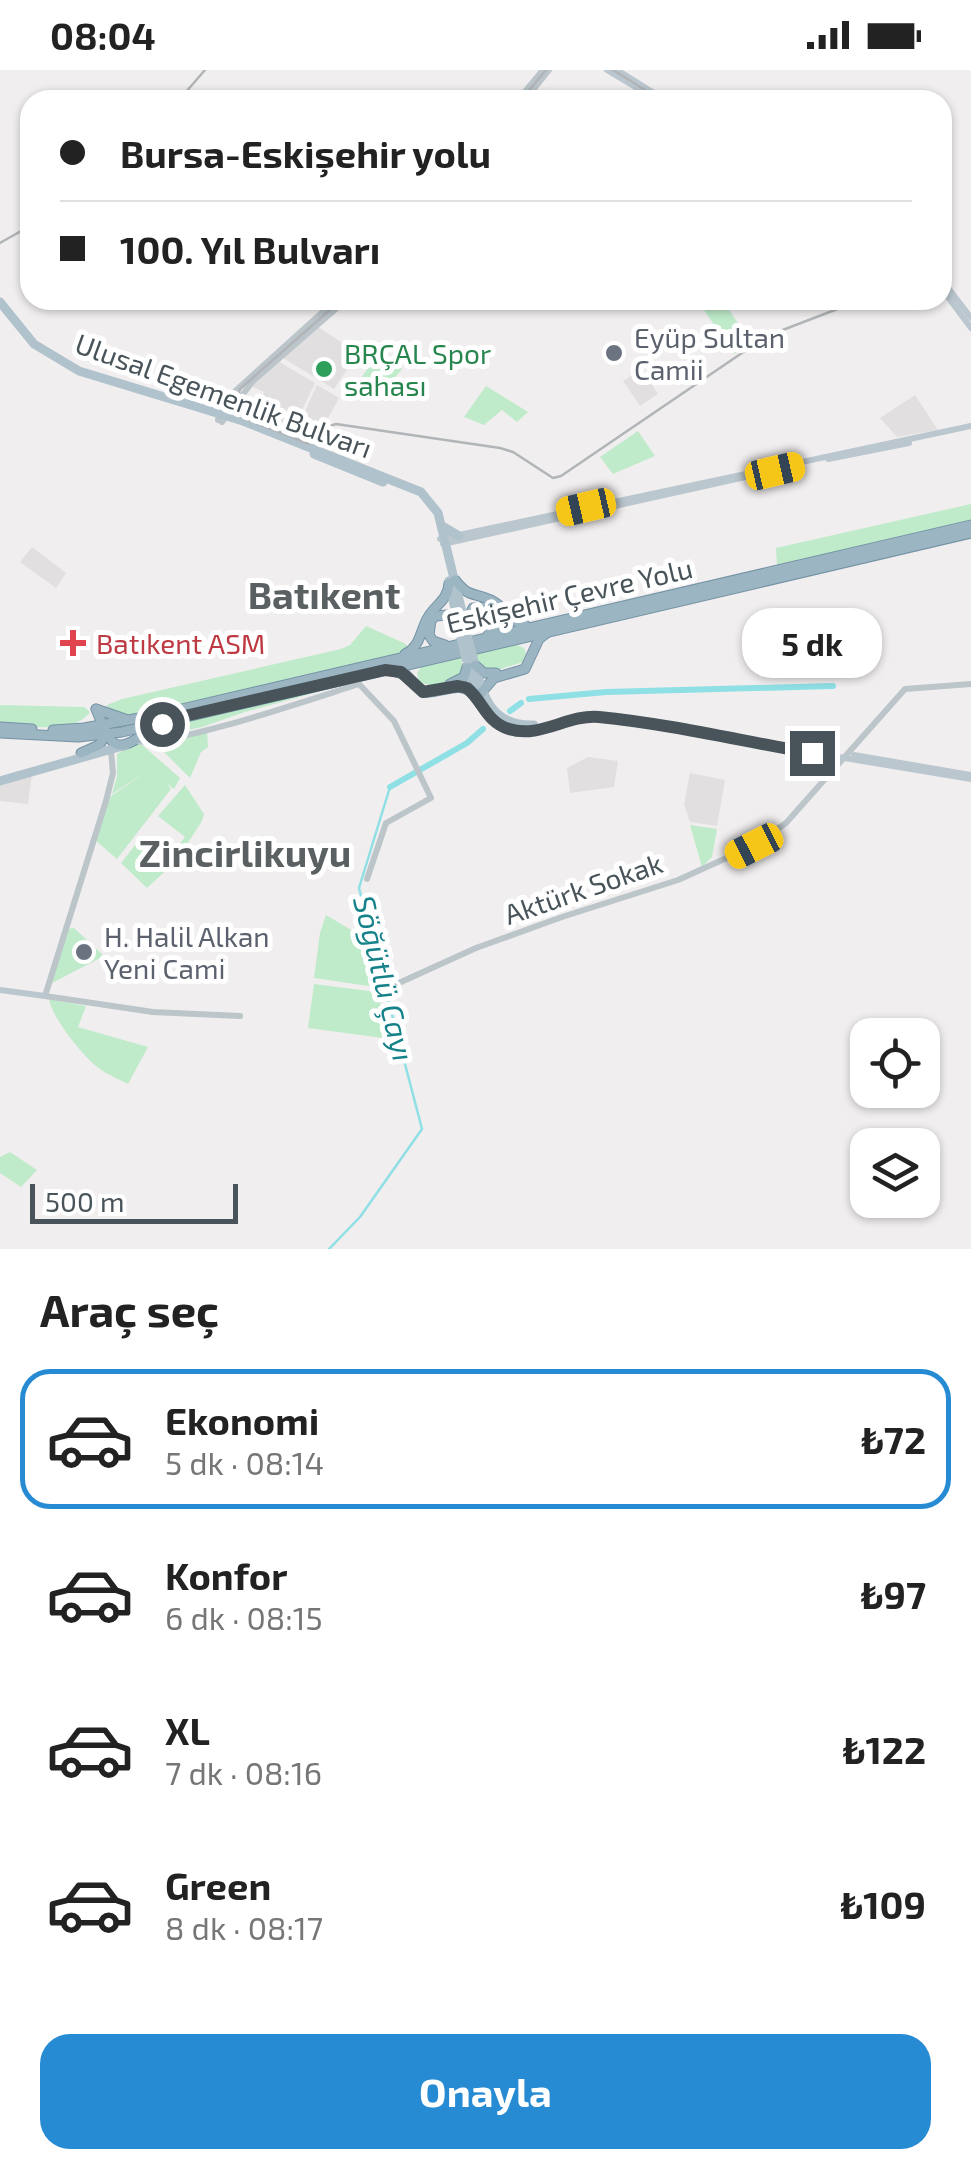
<!DOCTYPE html>
<html lang="tr">
<head>
<meta charset="utf-8">
<style>
	:root { --surface:#fff; --page:#f2f2f2; --text:#222; --muted:#767676; --line:#e0e0e0; --accent:#268bd3 }
	body { margin:0; font-family:"Exo 2",sans-serif; background:var(--page); color:var(--text); height:100vh; display:flex; flex-direction:column; font-size:38px; white-space:nowrap }
	* { box-sizing:border-box; margin:0 }
	p { font-size:32px; color:var(--muted) }
	.icon { flex:none; width:55px; height:55px; fill:none; stroke:currentColor; stroke-width:2; stroke-linecap:round; stroke-linejoin:round }
	.map { position:relative; height:1179px; overflow:hidden }
	.panel { display:flex; flex-direction:column; background:var(--surface); flex:1 }
	.panel>* { flex:none }
	.hud { position:absolute; left:20px; top:20px; width:932px; height:220px; border-radius:30px; box-shadow:0 2px 8px #0004; display:grid; align-content:center; height:220px; padding:0 40px; background:var(--surface) }
	.tools { position:absolute; left:850px; top:948px; display:grid; gap:20px }
	.tools a { display:grid; place-items:center; width:90px; height:90px; border-radius:20px; background:var(--surface); box-shadow:0 2px 8px #0004; font-size:50px }
	.scale { position:absolute; left:30px; bottom:25px; width:208px; box-sizing:border-box; padding-left:10px; border:5px solid #48545a; border-top:0; font-size:28px; line-height:35px; white-space:nowrap; color:#48545a; -webkit-text-stroke:8px #fff; paint-order:stroke }
	.end { position:absolute; width:45px; height:45px; margin:-22px; border:12px solid #48545a; background:#fff; box-shadow:0 0 0 5px #fff }
	.from { border-radius:50% }
	.bubble { position:absolute; height:70px; border-radius:30px; background:var(--surface); box-shadow:0 2px 8px #0004; font-size:32px; font-weight:700; line-height:70px; text-align:center }
	.car { position:absolute; width:30px; height:60px; margin:-30px -15px; border-radius:12px; box-shadow:0 0 8px 2px #0007; background:linear-gradient(#f5c518 24%,#345 0 40%,#f5c518 0 76%,#345 0 86%,#f5c518 0) }
	.hud b { display:flex; align-items:center; gap:35px; height:95px; font-size:38px }
	.hud b+b { border-top:2px solid var(--line) }
	.hud i { width:25px; height:25px; background:var(--text) }
	ul { padding:0; list-style:none }
	li { display:flex; align-items:center; gap:30px; height:140px; margin:0 20px 15px; padding:0 20px; border:5px solid transparent; border-radius:30px }
	li div { flex:1 }
	li b { display:block; font-size:38px }
	li em { font-style:normal; font-weight:700 }
	li.current { border-color:var(--accent) }
	li>.icon { width:90px; height:90px; stroke-width:1.5 }
	h2 { padding:0 40px; font-size:45px; line-height:120px }
	.cta { display:flex; gap:20px; margin-top:auto; padding:20px 40px }
	.cta a { flex:1; height:115px; border-radius:30px; background:var(--accent); color:#fff; font-size:40px; font-weight:700; line-height:115px; text-align:center }
	.status { display:flex; justify-content:space-between; align-items:center; height:70px; padding:0 50px; background:var(--surface); direction:ltr }
	.status svg { height:28px; fill:currentColor }
	.map>svg:first-child { display:block }
</style>
</head>
<body>
<div class="status"><b>08:04</b><svg viewBox="0 0 49 12"><path d="M0 12V9h3v3zM5 12V6h3v6zM10 12V3h3v9zM15 12V0h3v12zM26 1h20v11H26zM47 4h2v5h-2z"/></svg></div>
<div class="map">
<svg width="971" height="1179" viewBox="0 0 971 1179">
	<rect width="100%" height="100%" fill="#f1eeef"/>
	<!-- education -->
	<g fill="#e1dfe0">
		<path d="M318,257L358,283L334,319L283,288Z"/>
		<path d="M278,291L315,313L290,365L253,350L264,322L251,316Z"/>
		<path d="M641,299L658,324L640,336L623,311Z"/>
		<path d="M317,315L339,328L316,370L293,367Z"/>
		<path d="M915,325L938,360L897,367L880,348Z"/>
		<path d="M32,477L66,503L56,518L20,492Z"/>
		<path d="M588,687L618,691L614,717L570,723L567,698Z"/>
		<path d="M690,703L725,710L717,756L690,752L684,734Z"/>
		<path d="M32,704L28,734L0,731V713Z"/>
	</g>
	<!-- green -->
	<g fill="#bfebca">
		<path d="M697,230H722L749,269L748,274L734,284Z"/>
		<path d="M379,282L402,299L384,320L377,323L357,314Z"/>
		<path d="M486,316L528,342L517,352L502,340L484,355L464,347Z"/>
		<path d="M638,361L655,386L613,404L600,387Z"/>
		<path d="M971,434V451L777,496L776,478Z"/>
		<path d="M366,556L404,573L410,578L391,586L135,646L124,647L106,640L107,635L122,629L341,579L350,575Z"/>
		<path d="M514,574L524,578L526,583L523,592L491,602L484,601L476,588L477,583Z"/>
		<path d="M461,586L464,604C452,614 432,620 419,611L417,603L422,596Z"/>
		<path d="M354,612L245,642L202,657L145,669L161,656Z"/>
		<path d="M0,635L84,637L90,642C74,665 25,656 0,653Z"/>
		<path d="M207,660L208,677L201,682L190,708L154,672Z"/>
		<path d="M141,674L180,708L174,719L167,714L171,719L117,789L95,770L111,726L149,700L112,724L117,706V684L132,675Z"/>
		<path d="M185,715L204,744L202,751L176,791L147,818L121,793L136,774L155,791H167L185,767L158,746Z"/>
		<path d="M690,755L717,759L712,787L702,797Z"/>
		<path d="M326,845L363,867L376,917L314,908L320,863Z"/>
		<path d="M74,858L104,886L52,913L67,859Z"/>
		<path d="M314,914L377,922L390,969L308,958Z"/>
		<path d="M49,929L86,936L78,957L148,977L128,1014C119,1009 108,1005 100,999C84,988 52,948 49,929Z"/>
		<path d="M10,1082L37,1100L21,1117L0,1103V1087Z"/>
	</g>
	<g fill="none" stroke-linecap="round" stroke-linejoin="round">
		<!-- stream -->
		<path stroke="#8fe0e5" stroke-width="2.5" d="M329,1179L360,1147L422,1059L359,818L390,717"/>
		<!-- river -->
		<g stroke="#8fe0e5" stroke-width="6">
			<path d="M529,629L606,622L833,616"/>
			<path d="M510,641L521,633"/>
			<path d="M390,717L467,673L483,659"/>
		</g>
		<!-- trunk casing -->
		<g stroke="#7493a5" stroke-width="11">
			<g id="trunk">
				<path d="M455,510C469,528 473,522 491,530C506,537 508,551 525,555"/>
				<path d="M465,557L473,538L490,537C501,546 498,557 488,565"/>
				<path d="M445,575L433,571L429,565L431,550L436,546L447,545L458,557"/>
				<path d="M405,584C420,577 420,562 427,549C435,534 448,531 449,513"/>
				<path d="M475,595L484,603H496"/>
				<path d="M393,601L406,605L423,622C443,624 458,609 475,625"/>
				<path d="M450,614L464,607L467,597"/>
				<path d="M481,623L494,608L525,599L539,569L548,562"/>
				<path d="M96,639C114,683 114,684 156,657"/>
				<path d="M96,639L125,649"/>
				<path d="M0,657L32,659"/>
				<path d="M53,660L84,658L156,645L971,455"/>
				<path d="M0,663L78,667L122,662L971,463"/>
				<path d="M81,683L99,675L106,665"/>
			</g>
		</g>
		<!-- tertiary -->
		<g stroke="#bbc5ca" stroke-width="6">
			<path d="M518,30L543,0"/>
			<path d="M525,30L549,0"/>
			<path d="M218,350L221,334L336,230"/>
			<path d="M222,352L253,311L346,230"/>
			<path d="M137,671C173,677 317,627 359,614L394,651L431,728L386,753L367,809"/>
			<path d="M111,681L113,703L106,731L45,926L153,942L240,946"/>
			<path d="M390,917L476,878L562,847L678,810L753,776L786,753L905,619L971,614"/>
		</g>
		<!-- secondary -->
		<g stroke="#bbc7cf" stroke-width="6">
			<path d="M607,0L657,30"/>
			<path d="M617,0L665,30"/>
			<path d="M942,210L971,248"/>
			<path d="M942,219L971,258"/>
			<path d="M828,389L909,373"/>
			<path d="M440,469L971,356"/>
			<path d="M443,474L791,397"/>
			<path d="M603,648L971,709"/>
			<path d="M854,685L971,705"/>
			<path d="M383,919L390,917"/>
			<path d="M0,920L45,926"/>
		</g>
		<!-- primary -->
		<g stroke="#b0c2cb" stroke-width="9">
			<path d="M0,232L34,274L79,301L243,351L421,422L438,443L466,558"/>
			<path d="M314,384L383,412"/>
			<path d="M442,456L459,466"/>
			<path d="M449,511L461,567"/>
			<path d="M474,591C482,626 492,657 534,655"/>
			<path d="M467,596C477,634 493,673 541,660C562,654 581,645 603,648"/>
			<path d="M0,711L126,675"/>
		</g>
		<!-- trunk -->
		<use href="#trunk" stroke="#9cb5c2" stroke-width="9"/>
		<!-- tram -->
		<g stroke="#b1b5b8" stroke-width="2.5">
			<path d="M613,0L661,30"/>
			<path d="M179,30L205,0"/>
			<path d="M521,30L546,0"/>
			<path d="M0,173L30,156"/>
			<path d="M341,230L240,319L236,334L246,349L309,374L317,371L324,358L336,354L500,378L513,382L553,408L561,406L767,266L861,230"/>
		</g>
		<!-- primary-bridge -->
		<g stroke="#b0c2cb" stroke-width="9">
			<path d="M467,566L473,587"/>
			<path d="M461,567L466,589"/>
		</g>
	</g>
	<g fill="none" stroke-linecap="round" stroke-linejoin="round">
		<!-- route -->
		<path stroke="#48545a" stroke-width="12" d="M162,654L176,648L385,600L401,602L423,622L458,616L467,618C483,631 486,652 509,659C540,669 568,644 599,647C670,654 741,671 812,683"/>
	</g>
	<!-- markers -->
	<g fill="#6b7280" stroke="#fff" stroke-width="4">
		<circle cx="614" cy="283" r="10"/>
		<circle cx="84" cy="882" r="10"/>
	</g>
	<circle fill="#2e9e5b" stroke="#fff" stroke-width="4" cx="324" cy="299" r="10"/>
	<path fill="#e0444e" stroke="#fff" stroke-width="4" d="M68 558h10v10h10v10h-10v10h-10v-10h-10v-10h10z"/>
	<g text-anchor="middle" dominant-baseline="central" stroke-width="10" stroke-linejoin="round" paint-order="stroke">
		<!-- worship labels -->
		<g font-size="28" fill="#5b616d" stroke="#fff" text-anchor="start">
			<text x="634" y="267">Eyüp Sultan<tspan x="634" dy="32">Camii</tspan></text>
			<text x="104" y="866">H. Halil Alkan<tspan x="104" dy="32">Yeni Cami</tspan></text>
		</g>
		<!-- leisure labels -->
		<g font-size="28" fill="#27864d" stroke="#fff" text-anchor="start">
			<text x="344" y="283">BRÇAL Spor<tspan x="344" dy="32">sahası</tspan></text>
		</g>
		<!-- street labels -->
		<g font-size="28" fill="#48545a" stroke="#fff">
			<text transform="translate(224 325) rotate(20)">Ulusal Egemenlik Bulvarı</text>
			<text transform="translate(569 525) rotate(-13)">Eskişehir Çevre Yolu</text>
			<text transform="translate(583 818) rotate(-19)">Aktürk Sokak</text>
		</g>
		<!-- health labels -->
		<g font-size="28" fill="#be3a42" stroke="#fff" text-anchor="start">
			<text x="96" y="573">Batıkent ASM</text>
		</g>
		<!-- water labels -->
		<g font-size="30" font-style="italic" fill="#158289" stroke="#fff">
			<text transform="translate(385 908) rotate(76)">Söğütlü Çayı</text>
		</g>
		<!-- district labels -->
		<g font-size="38" font-weight="bold" fill="#5b6063" stroke="#fff">
			<text x="324" y="524">Batıkent</text>
			<text x="245" y="782">Zincirlikuyu</text>
		</g>
	</g>
</svg>
<div class="tools">
<a><svg class="icon" aria-label="locate" viewBox="0 0 24 24"><circle cx="12" cy="12" r="6"/><path d="M12 2v4M12 18v4M2 12h4M18 12h4"/></svg></a>
<a><svg class="icon" aria-label="layers" viewBox="0 0 24 24"><path d="M12 4l9 5-9 5-9-5zM3 14l9 5 9-5"/></svg></a>
</div>
<div class="scale">500 m</div>
<i class="end from" style="left:162px;top:654px"></i>
<i class="end" style="left:812px;top:683px"></i>
<div class="bubble" style="left:742px;top:538px;width:140px">5 dk</div>
<i class="car" style="left:775px;top:401px;rotate:77deg"></i>
<i class="car" style="left:586px;top:437px;rotate:257deg"></i>
<i class="car" style="left:754px;top:776px;rotate:243deg"></i>
<div class="hud">
<b><i class="from"></i>Bursa-Eskişehir yolu</b>
<b><i></i>100. Yıl Bulvarı</b>
</div>
</div>
<section class="panel">
<h2>Araç seç</h2>
<ul>
<li class="current"><svg class="icon" aria-label="car" viewBox="0 0 24 24"><path d="M5 17H2v-5l4-1 3-4h7l3 4 3 1v5h-3M9 17h6M6 11h13"/><circle cx="7" cy="17" r="2"/><circle cx="17" cy="17" r="2"/></svg><div><b>Ekonomi</b><p>5 dk · 08:14</p></div><em>₺72</em></li>
<li><svg class="icon" aria-label="car" viewBox="0 0 24 24"><path d="M5 17H2v-5l4-1 3-4h7l3 4 3 1v5h-3M9 17h6M6 11h13"/><circle cx="7" cy="17" r="2"/><circle cx="17" cy="17" r="2"/></svg><div><b>Konfor</b><p>6 dk · 08:15</p></div><em>₺97</em></li>
<li><svg class="icon" aria-label="car" viewBox="0 0 24 24"><path d="M5 17H2v-5l4-1 3-4h7l3 4 3 1v5h-3M9 17h6M6 11h13"/><circle cx="7" cy="17" r="2"/><circle cx="17" cy="17" r="2"/></svg><div><b>XL</b><p>7 dk · 08:16</p></div><em>₺122</em></li>
<li><svg class="icon" aria-label="car" viewBox="0 0 24 24"><path d="M5 17H2v-5l4-1 3-4h7l3 4 3 1v5h-3M9 17h6M6 11h13"/><circle cx="7" cy="17" r="2"/><circle cx="17" cy="17" r="2"/></svg><div><b>Green</b><p>8 dk · 08:17</p></div><em>₺109</em></li>
</ul>
<div class="cta"><a>Onayla</a></div>
</section>
</body>
</html>
